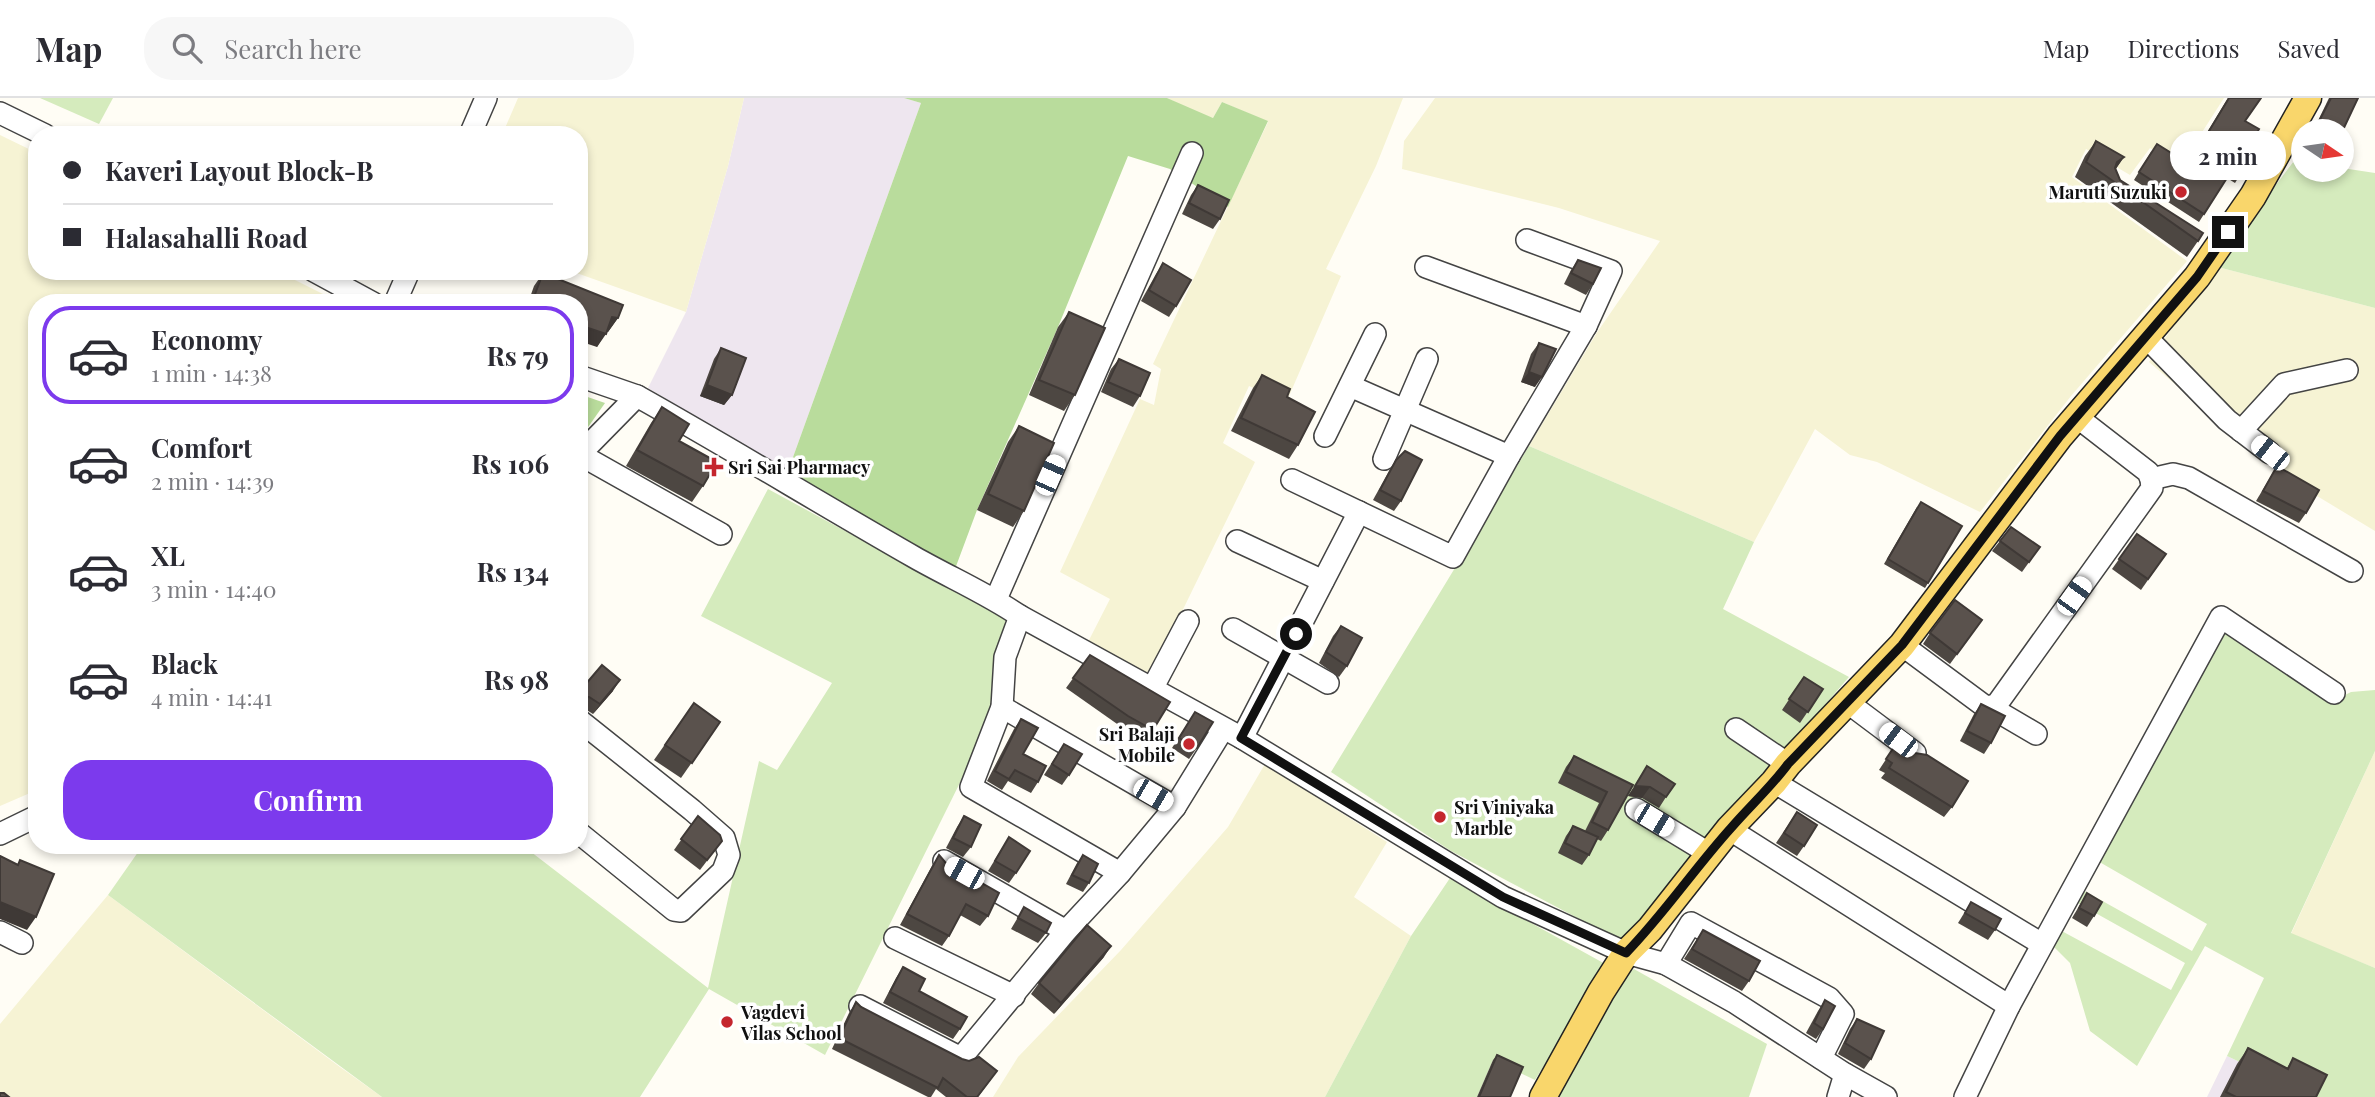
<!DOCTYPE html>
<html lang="en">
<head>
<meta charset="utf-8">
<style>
	:root { --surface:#fff; --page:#f7f7f7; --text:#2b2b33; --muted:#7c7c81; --line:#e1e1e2; --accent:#7c3aed }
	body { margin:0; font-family:"Playfair Display",serif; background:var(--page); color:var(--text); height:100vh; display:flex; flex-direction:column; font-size:26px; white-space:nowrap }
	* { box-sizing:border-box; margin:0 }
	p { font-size:23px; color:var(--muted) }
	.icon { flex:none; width:38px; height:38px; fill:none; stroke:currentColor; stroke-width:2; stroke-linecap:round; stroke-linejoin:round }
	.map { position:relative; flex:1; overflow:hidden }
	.panel { position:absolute; left:28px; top:196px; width:560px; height:560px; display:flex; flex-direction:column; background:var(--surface); border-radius:28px; box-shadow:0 4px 10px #0003 }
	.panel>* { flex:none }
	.banner { position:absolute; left:28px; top:28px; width:560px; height:154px; border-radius:28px; box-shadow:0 4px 10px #0003; display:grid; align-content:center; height:154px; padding:0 35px; background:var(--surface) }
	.needle { width:46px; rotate:103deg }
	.tools { position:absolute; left:2291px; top:21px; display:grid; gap:14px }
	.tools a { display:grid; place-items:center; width:63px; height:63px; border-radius:50%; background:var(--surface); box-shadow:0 4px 10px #0003; font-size:35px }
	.end { position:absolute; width:32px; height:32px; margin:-16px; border:9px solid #111; background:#fff; box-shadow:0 0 0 4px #fff }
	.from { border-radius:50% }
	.bubble { position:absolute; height:49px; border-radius:24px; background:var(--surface); box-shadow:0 4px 10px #0003; font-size:23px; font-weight:700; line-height:49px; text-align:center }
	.car { position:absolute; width:21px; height:42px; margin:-21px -10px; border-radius:9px; box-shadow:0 0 5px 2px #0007; background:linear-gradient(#fff 24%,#345 0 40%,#fff 0 76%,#345 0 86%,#fff 0) }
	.banner b { display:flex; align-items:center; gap:24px; height:66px; font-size:26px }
	.banner b+b { border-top:2px solid var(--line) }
	.banner i { width:18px; height:18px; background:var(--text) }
	ul { padding:12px 0 0; list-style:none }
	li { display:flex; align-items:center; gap:21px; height:98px; margin:0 14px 10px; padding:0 21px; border:4px solid transparent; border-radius:28px }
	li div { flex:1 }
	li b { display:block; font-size:26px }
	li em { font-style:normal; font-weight:700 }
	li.selected { border-color:var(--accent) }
	li>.icon { width:63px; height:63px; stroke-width:1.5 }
	.action { display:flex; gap:14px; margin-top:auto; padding:14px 35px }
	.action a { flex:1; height:80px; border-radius:28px; background:var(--accent); color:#fff; font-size:28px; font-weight:700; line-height:80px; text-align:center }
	header { display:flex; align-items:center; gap:42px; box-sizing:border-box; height:98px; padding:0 35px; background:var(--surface); border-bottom:2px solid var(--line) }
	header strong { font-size:33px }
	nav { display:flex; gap:38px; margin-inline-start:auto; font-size:24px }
	.search { width:490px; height:63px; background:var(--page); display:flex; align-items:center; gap:18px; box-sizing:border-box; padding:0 24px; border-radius:28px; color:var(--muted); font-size:26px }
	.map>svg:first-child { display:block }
</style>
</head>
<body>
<header>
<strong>Map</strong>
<div class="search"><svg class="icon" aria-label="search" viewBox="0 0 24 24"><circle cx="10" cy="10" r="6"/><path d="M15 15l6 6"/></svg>Search here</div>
<nav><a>Map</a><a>Directions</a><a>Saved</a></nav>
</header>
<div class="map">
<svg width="2375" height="999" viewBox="0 0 2375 999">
	<rect width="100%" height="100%" fill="#fffdf5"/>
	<!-- industrial -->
	<g fill="#eee6ef">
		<path d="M744,0H904L921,5L788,373L648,290L686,214L728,68Z"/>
		<path d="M2227,958L2275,981L2314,999H2207Z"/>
	</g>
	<!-- farmland -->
	<g fill="#f6f3d4">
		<path d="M518,0H744L728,68L686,214L571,173H579V37H502Z"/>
		<path d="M1167,0H1403L1376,68L1326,171L1341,178L1286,305L1249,288L1223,345L1255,364L1150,579L1088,544L1110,501L1060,474L1140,301L1154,307L1161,271L1153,266L1268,24L1222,4L1213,20L1199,16Z"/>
		<path d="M1435,0H2224L2181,67L2150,50L2130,77L2086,51L2072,79L2187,163L2071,298L1980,414L1877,364L1850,357L1815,331L1754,444L1529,348L1596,236L1660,143L1559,110L1402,71L1404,43Z"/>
		<path d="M0,37L37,55V173H277L341,205H37V692L0,708Z"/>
		<path d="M2214,168L2375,210V433L2279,375L2149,264Z"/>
		<path d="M2375,653V870L2291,836Z"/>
		<path d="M1265,666L1387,744L1354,799L1411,838L1325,999H993L1018,959L1121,852L1228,729Z"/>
		<path d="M108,797L340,969L382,999H0V926Z"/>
	</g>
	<!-- green -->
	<g fill="#d5ebbd">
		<path d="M40,0H113L99,26Z"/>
		<path d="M2294,63L2303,64V72L2342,70L2375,75V210L2214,168Z"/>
		<path d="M1529,348L1754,444L1723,511L1849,579L1621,843L1451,753L1331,674Z"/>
		<path d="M768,391L1005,520V544L992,574L996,612L825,957L709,891L640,999H382L108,797L143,747H522L708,890L759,663L777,672L832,585L701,518Z"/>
		<path d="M2226,532L2329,605L2351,594L2375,592V653L2291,835L2375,870V999H2314L2227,958L2264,880L2205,848L2137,968L2090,933L2070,865L2050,845L2058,831L2171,892L2185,865L2074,803L2081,791L2192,853L2207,826L2096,762Z"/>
		<path d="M1450,780L1607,867L1535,982L1493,962L1477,999H1325L1411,838Z"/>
		<path d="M1634,871L1767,946L1749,999H1556L1621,881Z"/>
	</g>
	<!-- forest -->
	<g fill="#b9dc9c">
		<path d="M904,0H1167L1213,20L1222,4L1268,23L1228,109L1170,71L1128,58L1058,229L977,412L955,471L788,373L921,5Z"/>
		<path d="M579,296L605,305L579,342Z"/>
	</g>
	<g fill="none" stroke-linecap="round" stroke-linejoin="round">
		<!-- minor casing -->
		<g stroke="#444" stroke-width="24">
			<g id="minor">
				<path d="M0,15L45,37"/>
				<path d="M470,37L486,0"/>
				<path d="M1426,169L1586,228"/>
				<path d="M314,173L373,205"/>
				<path d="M395,205L409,173"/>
				<path d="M2146,239L2227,322L2270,355"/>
				<path d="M579,278L637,298"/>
				<path d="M1350,288L1509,358"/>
				<path d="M2241,333L2284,286L2347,272"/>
				<path d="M1325,338L1375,236"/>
				<path d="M579,356L721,436"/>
				<path d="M579,357L637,298C730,350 821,406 914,459C949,479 986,495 1020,518L1242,640L1503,799L1626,855L1666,866L1734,904L1845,976L1886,999"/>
				<path d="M1384,361L1427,261"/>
				<path d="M2151,381L2173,376L2189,380L2352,473"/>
				<path d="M1292,382L1453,459L1509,358L1586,228L1611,173L1527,142"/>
				<path d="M1237,443L1323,483"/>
				<path d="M996,501L1192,55"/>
				<path d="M1020,518L1005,559L1002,609L971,689L1120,775"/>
				<path d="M1233,531L1328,585"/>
				<path d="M1902,547L1983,607L1990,609L2036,636"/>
				<path d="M1152,591L1188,523"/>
				<path d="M1847,604L1915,655"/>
				<path d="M1002,609L1175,709"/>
				<path d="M1990,609L1997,606L2152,390L2151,381L2148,374L2077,319"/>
				<path d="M579,622L692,712L724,740L729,757L723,773L681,813L674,812L579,735"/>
				<path d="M1736,631L1788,666"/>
				<path d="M1242,640L1359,414"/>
				<path d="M1774,684L2042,846"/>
				<path d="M1636,711L1710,756"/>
				<path d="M1729,731L2009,908"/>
				<path d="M0,736L37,718"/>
				<path d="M944,763L1066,833"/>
				<path d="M0,834L22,845"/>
				<path d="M895,840L1014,898"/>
				<path d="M1666,866L1691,825L1829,900L1843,916L1821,960"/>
				<path d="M860,908L961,960L1066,833L1120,775L1175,709L1223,631"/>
				<path d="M1838,999L1845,976"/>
				<path d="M1965,999L2009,908L2221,519L2334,595"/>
			</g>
		</g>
		<!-- major casing -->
		<g stroke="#222" stroke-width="29">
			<path id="major" d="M1543,999L1601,894L1626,855L1650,831L1729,731L1774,684L1788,666L1902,547L2060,338L2197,179L2253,98L2308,0"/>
		</g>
		<!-- minor -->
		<use href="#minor" stroke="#fff" stroke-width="21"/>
		<!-- major -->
		<use href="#major" stroke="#f9d66b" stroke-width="26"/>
	</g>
	<!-- wall -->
	<g fill="#4d4742">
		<path d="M2228,0H2261L2245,23L2247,51L2240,77L2235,85L2227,80L2199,124L2134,82L2151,54L2188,66Z"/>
		<path d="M2329,0H2358L2342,33H2313Z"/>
		<path d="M2096,43L2124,59L2115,72L2120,82L2198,143L2187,159L2075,79L2085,58Z"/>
		<path d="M1198,87L1220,121L1213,131L1182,116L1191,97Z"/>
		<path d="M1578,162L1593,186L1586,197L1564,186L1571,172Z"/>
		<path d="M1163,165L1176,208L1169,219L1141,203L1156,176Z"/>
		<path d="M543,175L618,220L608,234L607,233L597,249L579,205H528L534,188Z"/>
		<path d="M1069,214L1075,297L1064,313L1029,297L1058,229Z"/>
		<path d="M1539,245L1535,289L1521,284L1531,256Z"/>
		<path d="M721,250L732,297L724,307L700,298L714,261Z"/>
		<path d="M1119,261L1140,298L1133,309L1101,294L1111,271Z"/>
		<path d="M1262,277L1287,299L1298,347L1289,361L1231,333L1253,290Z"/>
		<path d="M662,309L703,388L692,404L626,368L651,325Z"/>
		<path d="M1019,328L1024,413L1013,429L977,412L1008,344Z"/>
		<path d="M1396,362L1401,403L1394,413L1373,402L1389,373Z"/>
		<path d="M2277,368L2306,415L2299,425L2256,403Z"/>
		<path d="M1917,409L1928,485L1925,490L1884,466Z"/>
		<path d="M2011,429L2040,449L2022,474L1992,453Z"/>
		<path d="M2137,436L2166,456L2141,492L2112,471Z"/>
		<path d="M1982,522L1950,566L1923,546L1930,535Z"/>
		<path d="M1341,528L1347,568L1339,579L1319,565L1333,538Z"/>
		<path d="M1090,557L1153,632L1146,642L1120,628L1066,590Z"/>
		<path d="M1804,579L1823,591L1800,625L1782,612Z"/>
		<path d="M613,593L593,616L582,609H579V594Z"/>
		<path d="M694,605L720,624L681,680L654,662Z"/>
		<path d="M1981,606L1991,645L1984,656L1960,643L1974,616Z"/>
		<path d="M1195,614L1197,650L1189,661L1172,650Z"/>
		<path d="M1021,621L1023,656L1038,684L1031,695L1008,683L1002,692L987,683L1014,631Z"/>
		<path d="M1898,643L1952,709L1944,719L1881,680L1885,675L1879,672Z"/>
		<path d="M1064,646L1069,677L1062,687L1044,677Z"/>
		<path d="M1574,658L1633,687L1608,732L1601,743L1597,741L1589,757L1582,767L1558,755L1566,738L1573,728L1585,733L1599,705L1558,685L1566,669Z"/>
		<path d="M1647,668L1666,699L1659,710L1642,700L1628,698Z"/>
		<path d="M1797,714L1804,748L1797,758L1776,745Z"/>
		<path d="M698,718L722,743L700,772L674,752Z"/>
		<path d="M964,718L971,749L963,759L946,750L957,729Z"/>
		<path d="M1009,739L1016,775L1009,785L988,773Z"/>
		<path d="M939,757L988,818L980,828L960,817L949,838L942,848L900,827L932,768Z"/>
		<path d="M1083,757L1089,785L1083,794L1066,786L1077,765Z"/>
		<path d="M2087,795L2094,818L2087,829L2072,820Z"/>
		<path d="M1971,804L1995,832L1988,842L1958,825Z"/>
		<path d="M1024,809L1046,835L1038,845L1011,831Z"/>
		<path d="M1703,832L1749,883L1742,893L1684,861Z"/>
		<path d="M1104,859L1054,916L1031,896L1039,885Z"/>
		<path d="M903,869L919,893L960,931L953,941L883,905L896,880Z"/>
		<path d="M1825,902L1823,931L1816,941L1806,935L1818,913Z"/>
		<path d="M856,904L861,909L962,961L997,973L978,999H946L936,991L931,999H928L832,951L849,915Z"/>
		<path d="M1857,921L1871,961L1864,971L1838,956L1850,931Z"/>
		<path d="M2248,950L2287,970L2293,960L2316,999H2220L2237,966Z"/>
		<path d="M1497,957L1510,999H1477L1493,962Z"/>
	</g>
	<!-- shaded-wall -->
	<g fill="#3f3936">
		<path d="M2124,59L2113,75L2106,79L2117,64Z"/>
		<path d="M612,219L618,220L608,234L603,232Z"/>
		<path d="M579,227L606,236L597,249L579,243Z"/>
		<path d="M1529,274L1542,279L1535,289L1521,284Z"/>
		<path d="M707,287L732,297L724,307L700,298Z"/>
		<path d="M620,582L613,593L593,616L600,606Z"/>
		<path d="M584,599H589L582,609H579V606Z"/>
		<path d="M1635,688L1650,689L1642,700L1628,698Z"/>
		<path d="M0,804L36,819L27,832L0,821Z"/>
		<path d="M1111,848L1104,859L1054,916L1061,905Z"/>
	</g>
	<!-- building -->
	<g fill="#5a524d" stroke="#3f3936" stroke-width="2">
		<path d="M2229,0H2261L2245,23L2259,31L2247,51L2253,55L2240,77L2232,72L2204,116L2139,74L2157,46L2189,66Z"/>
		<path d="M2331,0H2358L2342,34L2320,33L2315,31Z"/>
		<path d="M2096,43L2124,59L2117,64L2115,70L2120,82L2203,135L2198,143L2086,64Z"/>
		<path d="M1198,87L1229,102L1220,121L1189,105Z"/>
		<path d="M1578,162L1601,170L1593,186L1571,175Z"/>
		<path d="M1163,165L1191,182L1176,208L1149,192Z"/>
		<path d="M543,175L623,207L618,220L612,219L606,236L579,227V205H535L532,204Z"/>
		<path d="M1069,214L1105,230L1075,297L1039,282Z"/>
		<path d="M1539,245L1556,251L1542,279L1529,274Z"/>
		<path d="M721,250L746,260L732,297L707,287Z"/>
		<path d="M1119,261L1150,275L1140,298L1108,284Z"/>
		<path d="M1262,277L1290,291L1287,299L1315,314L1298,347L1241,320Z"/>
		<path d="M662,309L689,326L679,343L717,364L703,388L637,352Z"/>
		<path d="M1019,328L1054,345L1024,413L988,396Z"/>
		<path d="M1405,353L1422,362L1401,403L1380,392L1396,362Z"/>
		<path d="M2277,368L2319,392L2306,415L2263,393Z"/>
		<path d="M1921,404L1962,428L1928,485L1888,461Z"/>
		<path d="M2011,429L2040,449L2029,464L2000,443Z"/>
		<path d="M2137,436L2166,456L2148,481L2119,461Z"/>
		<path d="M1955,502L1982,522L1957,556L1930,535Z"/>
		<path d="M1341,528L1362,540L1347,568L1326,554Z"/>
		<path d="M1090,557L1170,604L1153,632L1128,618L1073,580Z"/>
		<path d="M602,567L620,582L600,606L589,599H584L579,594Z"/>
		<path d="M1804,579L1823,591L1808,614L1789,601Z"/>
		<path d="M694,605L720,624L692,665L665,647Z"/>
		<path d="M1981,606L2005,618L1991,645L1967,633Z"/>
		<path d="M1195,614L1213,624L1197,650L1179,640Z"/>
		<path d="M1021,621L1038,630L1023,656L1046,668L1038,684L1015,672L1009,681L995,673Z"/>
		<path d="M1898,643L1915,655L1927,657L1968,683L1952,709L1889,670L1892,665L1886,661Z"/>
		<path d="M1064,646L1082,656L1069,677L1052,666Z"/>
		<path d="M1574,658L1633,687L1608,732L1592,724L1607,694L1566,674Z"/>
		<path d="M1647,668L1675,686L1666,699L1650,689L1635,688Z"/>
		<path d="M1797,714L1817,727L1804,748L1784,735Z"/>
		<path d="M698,718L720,737L722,743L707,762L681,741Z"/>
		<path d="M964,718L981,727L971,749L953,740Z"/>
		<path d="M1573,728L1598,739L1589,757L1565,745Z"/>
		<path d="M1009,739L1030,753L1016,775L995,763Z"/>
		<path d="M939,757L945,764L999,795L988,818L966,806L949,838L907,816Z"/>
		<path d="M1083,757L1098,766L1089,785L1072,777Z"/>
		<path d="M0,758L18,767L20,762L54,776L36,819L0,804Z"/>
		<path d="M2087,795L2102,804L2094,818L2079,810Z"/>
		<path d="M1971,804L2001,821L1995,832L1965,815Z"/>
		<path d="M1024,809L1051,825L1046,835L1018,820Z"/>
		<path d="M1087,827L1111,848L1061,905L1039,885Z"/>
		<path d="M1703,832L1760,863L1749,883L1692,851Z"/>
		<path d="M903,869L925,881L919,893L967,919L960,931L890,894Z"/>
		<path d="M1825,902L1835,908L1823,931L1814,925Z"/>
		<path d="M856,904L861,909L962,961L969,963L979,959L997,973L977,999H967L943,980L938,990L839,940Z"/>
		<path d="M1857,921L1884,933L1871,961L1845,945Z"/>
		<path d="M2248,950L2288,971L2293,960L2327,977L2316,999H2236L2226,994Z"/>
		<path d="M1497,957L1523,969L1510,999H1479Z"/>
		<path d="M0,995H4L9,999H0Z"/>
	</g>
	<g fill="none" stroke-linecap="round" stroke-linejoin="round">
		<!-- route -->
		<path stroke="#111" stroke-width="9" d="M1296,536L1241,640L1503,799L1626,855C1664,816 1694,771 1731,730C1750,708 1771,689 1788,666L1902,547L2060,338L2197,179L2228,134"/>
	</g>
	<!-- markers -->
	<g fill="#c4262e" stroke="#fff" stroke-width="2.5">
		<circle cx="2181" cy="94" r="7"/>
		<path d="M710.5 358.5h7v7h7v7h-7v7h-7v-7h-7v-7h7z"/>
		<circle cx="1189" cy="646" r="7"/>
		<circle cx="1440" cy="719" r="7"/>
		<circle cx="727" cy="924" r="7"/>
	</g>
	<g text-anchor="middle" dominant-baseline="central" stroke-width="7" stroke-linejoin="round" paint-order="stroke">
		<!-- poi labels -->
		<g font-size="18" font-weight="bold" fill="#111" stroke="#fff" text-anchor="start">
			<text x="2167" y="94" text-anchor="end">Maruti Suzuki</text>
			<text x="728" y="369">Sri Sai Pharmacy</text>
			<text x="1175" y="636" text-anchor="end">Sri Balaji<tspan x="1175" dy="21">Mobile</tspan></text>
			<text x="1454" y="709">Sri Viniyaka<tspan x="1454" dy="21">Marble</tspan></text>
			<text x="741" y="914">Vagdevi<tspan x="741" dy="21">Vilas School</tspan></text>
		</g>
	</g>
</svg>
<div class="tools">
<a><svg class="needle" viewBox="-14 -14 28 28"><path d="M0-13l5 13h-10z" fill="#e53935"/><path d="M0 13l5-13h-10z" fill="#7c7c81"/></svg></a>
</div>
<i class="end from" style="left:1296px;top:536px"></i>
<i class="end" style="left:2228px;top:134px"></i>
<div class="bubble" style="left:2170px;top:33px;width:116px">2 min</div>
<i class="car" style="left:2270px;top:355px;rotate:308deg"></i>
<i class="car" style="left:1050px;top:377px;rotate:24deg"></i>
<i class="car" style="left:2074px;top:498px;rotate:36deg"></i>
<i class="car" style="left:1898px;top:642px;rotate:307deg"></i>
<i class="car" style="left:1153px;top:697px;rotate:120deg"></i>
<i class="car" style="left:1654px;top:722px;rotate:121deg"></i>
<i class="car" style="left:964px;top:775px;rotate:299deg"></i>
<div class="banner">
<b><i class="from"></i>Kaveri Layout Block-B</b>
<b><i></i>Halasahalli Road</b>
</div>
<section class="panel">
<ul>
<li class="selected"><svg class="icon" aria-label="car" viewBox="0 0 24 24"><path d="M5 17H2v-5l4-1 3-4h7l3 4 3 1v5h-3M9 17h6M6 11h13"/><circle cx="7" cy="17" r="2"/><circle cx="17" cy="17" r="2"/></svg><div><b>Economy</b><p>1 min · 14:38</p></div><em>Rs 79</em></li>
<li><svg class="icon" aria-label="car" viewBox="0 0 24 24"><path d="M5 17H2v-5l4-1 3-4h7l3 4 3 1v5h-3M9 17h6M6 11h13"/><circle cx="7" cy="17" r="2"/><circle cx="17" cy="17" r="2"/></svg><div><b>Comfort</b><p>2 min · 14:39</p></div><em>Rs 106</em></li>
<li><svg class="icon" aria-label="car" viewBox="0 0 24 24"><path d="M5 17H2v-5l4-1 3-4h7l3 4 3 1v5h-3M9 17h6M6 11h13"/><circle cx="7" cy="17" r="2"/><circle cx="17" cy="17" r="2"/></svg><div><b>XL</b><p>3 min · 14:40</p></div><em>Rs 134</em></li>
<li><svg class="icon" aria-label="car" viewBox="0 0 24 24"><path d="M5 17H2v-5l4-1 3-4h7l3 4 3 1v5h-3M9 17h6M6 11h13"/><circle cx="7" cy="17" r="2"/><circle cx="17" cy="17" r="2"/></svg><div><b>Black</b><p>4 min · 14:41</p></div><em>Rs 98</em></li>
</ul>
<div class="action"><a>Confirm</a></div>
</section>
</div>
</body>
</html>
